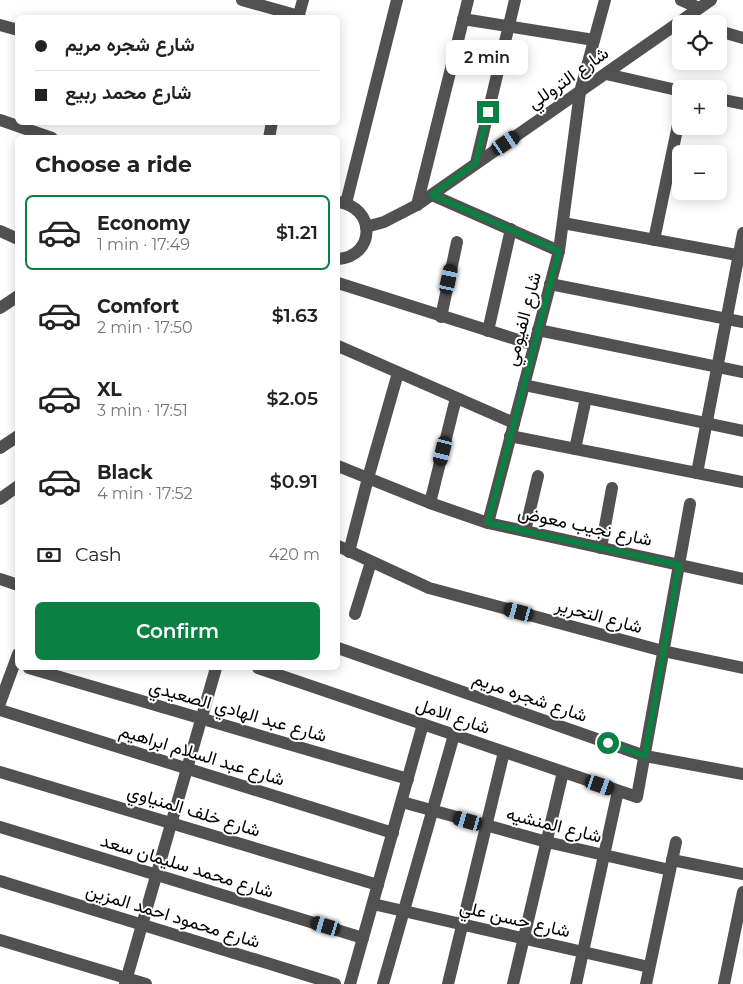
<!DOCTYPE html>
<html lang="en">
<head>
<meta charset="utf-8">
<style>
	:root { --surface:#fff; --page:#f6f6f6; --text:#222; --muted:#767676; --line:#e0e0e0; --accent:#0b8043 }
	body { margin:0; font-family:Montserrat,Vazirmatn,sans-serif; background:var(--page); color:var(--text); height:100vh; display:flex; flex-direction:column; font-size:19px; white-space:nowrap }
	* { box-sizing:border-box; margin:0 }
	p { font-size:16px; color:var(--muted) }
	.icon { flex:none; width:28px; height:28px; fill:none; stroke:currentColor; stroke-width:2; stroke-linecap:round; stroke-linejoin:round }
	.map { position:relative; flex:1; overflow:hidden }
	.panel { position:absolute; left:15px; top:135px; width:325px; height:535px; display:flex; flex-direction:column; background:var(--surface); border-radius:8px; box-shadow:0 2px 12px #0003 }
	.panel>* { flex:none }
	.top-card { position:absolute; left:15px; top:15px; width:325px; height:110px; border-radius:8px; box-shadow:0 2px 12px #0003; display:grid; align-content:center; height:110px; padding:0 20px; background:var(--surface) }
	.tools { position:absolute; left:672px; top:15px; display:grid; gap:10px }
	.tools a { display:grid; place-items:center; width:55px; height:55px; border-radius:8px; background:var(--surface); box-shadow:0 2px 12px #0003; font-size:25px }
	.end { position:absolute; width:22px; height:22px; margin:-11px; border:6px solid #0b8043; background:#fff; box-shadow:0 0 0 2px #fff }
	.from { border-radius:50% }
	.bubble { position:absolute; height:35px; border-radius:8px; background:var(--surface); box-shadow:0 2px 12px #0003; font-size:16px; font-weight:600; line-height:35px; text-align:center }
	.car { position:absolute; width:15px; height:30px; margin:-15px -8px; border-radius:6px; box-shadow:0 0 4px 1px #0007; background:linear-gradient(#222 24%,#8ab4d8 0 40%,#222 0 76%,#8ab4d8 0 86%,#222 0) }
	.top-card b { display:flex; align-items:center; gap:18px; height:48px; font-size:19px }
	.top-card b+b { border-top:1px solid var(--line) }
	.top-card i { width:12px; height:12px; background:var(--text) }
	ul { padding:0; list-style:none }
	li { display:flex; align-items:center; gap:15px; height:75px; margin:0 10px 8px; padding:0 10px; border:2px solid transparent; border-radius:8px }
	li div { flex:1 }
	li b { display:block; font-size:19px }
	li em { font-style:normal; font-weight:600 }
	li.current { border-color:var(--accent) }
	li>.icon { width:45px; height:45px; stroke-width:1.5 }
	h2 { padding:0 20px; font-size:22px; line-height:60px }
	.pay { display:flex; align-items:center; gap:12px; height:55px; padding:0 20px; font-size:19px }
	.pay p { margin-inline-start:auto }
	.action { display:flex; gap:10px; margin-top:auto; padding:10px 20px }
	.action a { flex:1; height:58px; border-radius:8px; background:var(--accent); color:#fff; font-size:20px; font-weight:600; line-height:58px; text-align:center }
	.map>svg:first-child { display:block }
</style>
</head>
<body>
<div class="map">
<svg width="743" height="984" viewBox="0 0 743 984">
	<rect width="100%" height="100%" fill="#fff"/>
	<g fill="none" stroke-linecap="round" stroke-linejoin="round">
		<!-- minor -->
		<g stroke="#515151" stroke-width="12">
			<path d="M242,0L299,16"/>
			<path d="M681,0L699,8"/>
			<path d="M298,18L303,0"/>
			<path d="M463,19L594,40"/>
			<path d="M0,25L18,30"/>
			<path d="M719,31L743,38"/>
			<path d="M606,74L681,91"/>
			<path d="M719,99L743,104"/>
			<path d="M0,120L52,138"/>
			<path d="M269,138L272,122"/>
			<path d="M476,163L515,0"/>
			<path d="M432,195L559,251"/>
			<path d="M338,202C376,207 376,256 338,259"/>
			<path d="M346,203L397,0"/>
			<path d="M417,205L468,0"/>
			<path d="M563,223L743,256"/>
			<path d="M366,227L384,222L417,205L711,0"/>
			<path d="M0,231L18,239"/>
			<path d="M654,240L679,120"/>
			<path d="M338,283L534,345"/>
			<path d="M550,284L743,322"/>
			<path d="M0,308L18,296"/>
			<path d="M441,317L457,242"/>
			<path d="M538,330L743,372"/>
			<path d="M488,331L511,229"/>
			<path d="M338,346L514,423"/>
			<path d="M524,385L743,431"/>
			<path d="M510,436L743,482"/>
			<path d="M0,448L18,436"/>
			<path d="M575,449L586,398"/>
			<path d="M338,466L430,503L488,523L743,579"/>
			<path d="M697,473L743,233"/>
			<path d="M0,499L18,486"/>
			<path d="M430,503L456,398"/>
			<path d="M488,523L559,251L580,92L605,0"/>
			<path d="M525,531L538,476"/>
			<path d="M338,546L429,588L663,651L743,668"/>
			<path d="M601,548L612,488"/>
			<path d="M349,552L368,478L398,373"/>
			<path d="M0,579L18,585"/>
			<path d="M355,614L371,562"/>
			<path d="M338,648L645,756L743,774"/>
			<path d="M29,668L408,779"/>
			<path d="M258,668L637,797L690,504"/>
			<path d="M0,703L18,654"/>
			<path d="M0,710L393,833"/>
			<path d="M0,772L378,885"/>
			<path d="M402,802L547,842L670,870"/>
			<path d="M0,827L363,938"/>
			<path d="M672,860L743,874"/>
			<path d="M0,881L335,984"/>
			<path d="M373,904L649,967"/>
			<path d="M0,940L146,984"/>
			<path d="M125,984L216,668"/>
			<path d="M350,984L423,724"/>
			<path d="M383,984L454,735"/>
			<path d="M448,984L504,752"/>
			<path d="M513,984L563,772"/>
			<path d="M576,984L618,791"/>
			<path d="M646,984L676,842"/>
			<path d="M724,984L743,892"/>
		</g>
	</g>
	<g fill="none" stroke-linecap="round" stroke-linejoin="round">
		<!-- route -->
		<path stroke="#0b8043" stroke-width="6" d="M488,112L476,163L432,195L559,251L488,523L679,565L645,756L608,743"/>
	</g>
	<g text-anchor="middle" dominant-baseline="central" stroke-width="4" stroke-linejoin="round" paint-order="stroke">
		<!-- street labels -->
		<g font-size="18" fill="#000" stroke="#fff">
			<text transform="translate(568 78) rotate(-35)">شارع التروللي</text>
			<text transform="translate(523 319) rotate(-75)">شارع الفيومي</text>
			<text transform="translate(585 526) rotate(12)">شارع نجيب معوض</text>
			<text transform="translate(599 616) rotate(15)">شارع التحرير</text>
			<text transform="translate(530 697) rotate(19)">شارع شجره مريم</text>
			<text transform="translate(238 711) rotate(16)">شارع عبد الهادي الصعيدي</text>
			<text transform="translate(453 716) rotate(19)">شارع الامل</text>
			<text transform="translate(202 755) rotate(17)">شارع عبد السلام ابراهيم</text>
			<text transform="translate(194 811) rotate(17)">شارع خلف المنياوي</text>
			<text transform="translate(554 825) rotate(14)">شارع المنشيه</text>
			<text transform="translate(187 866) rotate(17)">شارع محمد سليمان سعد</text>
			<text transform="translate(173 916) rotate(17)">شارع محمود احمد المزين</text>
			<text transform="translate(515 919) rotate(13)">شارع حسن علي</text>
		</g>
	</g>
</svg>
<div class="tools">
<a><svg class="icon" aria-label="locate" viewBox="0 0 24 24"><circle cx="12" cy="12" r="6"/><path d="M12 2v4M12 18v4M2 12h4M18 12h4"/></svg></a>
<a>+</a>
<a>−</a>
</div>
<i class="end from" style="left:608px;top:743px"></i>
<i class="end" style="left:488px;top:112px"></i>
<div class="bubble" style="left:446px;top:40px;width:82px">2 min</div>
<i class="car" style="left:506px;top:143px;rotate:56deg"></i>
<i class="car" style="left:449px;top:279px;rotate:12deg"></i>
<i class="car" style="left:443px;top:451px;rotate:194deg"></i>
<i class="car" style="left:519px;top:612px;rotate:285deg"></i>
<i class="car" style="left:600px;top:785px;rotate:109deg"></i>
<i class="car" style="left:468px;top:821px;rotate:286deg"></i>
<i class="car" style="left:326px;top:926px;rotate:287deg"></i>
<div class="top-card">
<b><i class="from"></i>شارع شجره مريم</b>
<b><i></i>شارع محمد ربيع</b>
</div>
<section class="panel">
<h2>Choose a ride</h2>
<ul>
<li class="current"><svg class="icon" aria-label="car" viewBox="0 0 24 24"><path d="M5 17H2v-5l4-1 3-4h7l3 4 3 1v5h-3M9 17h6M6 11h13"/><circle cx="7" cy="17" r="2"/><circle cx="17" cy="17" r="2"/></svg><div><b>Economy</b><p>1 min · 17:49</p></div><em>$1.21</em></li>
<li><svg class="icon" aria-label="car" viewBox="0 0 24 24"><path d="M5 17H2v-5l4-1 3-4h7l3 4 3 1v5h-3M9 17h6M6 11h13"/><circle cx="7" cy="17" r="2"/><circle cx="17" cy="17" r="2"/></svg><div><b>Comfort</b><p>2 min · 17:50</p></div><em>$1.63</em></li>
<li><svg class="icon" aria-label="car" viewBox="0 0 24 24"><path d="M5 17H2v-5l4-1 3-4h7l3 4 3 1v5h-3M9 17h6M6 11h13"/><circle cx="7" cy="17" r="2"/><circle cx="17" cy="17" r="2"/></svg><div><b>XL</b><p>3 min · 17:51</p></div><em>$2.05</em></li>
<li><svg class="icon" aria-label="car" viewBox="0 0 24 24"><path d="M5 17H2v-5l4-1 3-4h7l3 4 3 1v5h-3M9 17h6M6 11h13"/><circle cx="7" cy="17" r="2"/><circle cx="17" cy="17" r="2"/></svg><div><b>Black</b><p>4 min · 17:52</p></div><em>$0.91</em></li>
</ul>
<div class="pay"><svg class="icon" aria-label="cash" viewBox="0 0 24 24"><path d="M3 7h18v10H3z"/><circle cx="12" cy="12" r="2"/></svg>Cash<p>420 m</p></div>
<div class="action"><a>Confirm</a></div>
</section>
</div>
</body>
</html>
